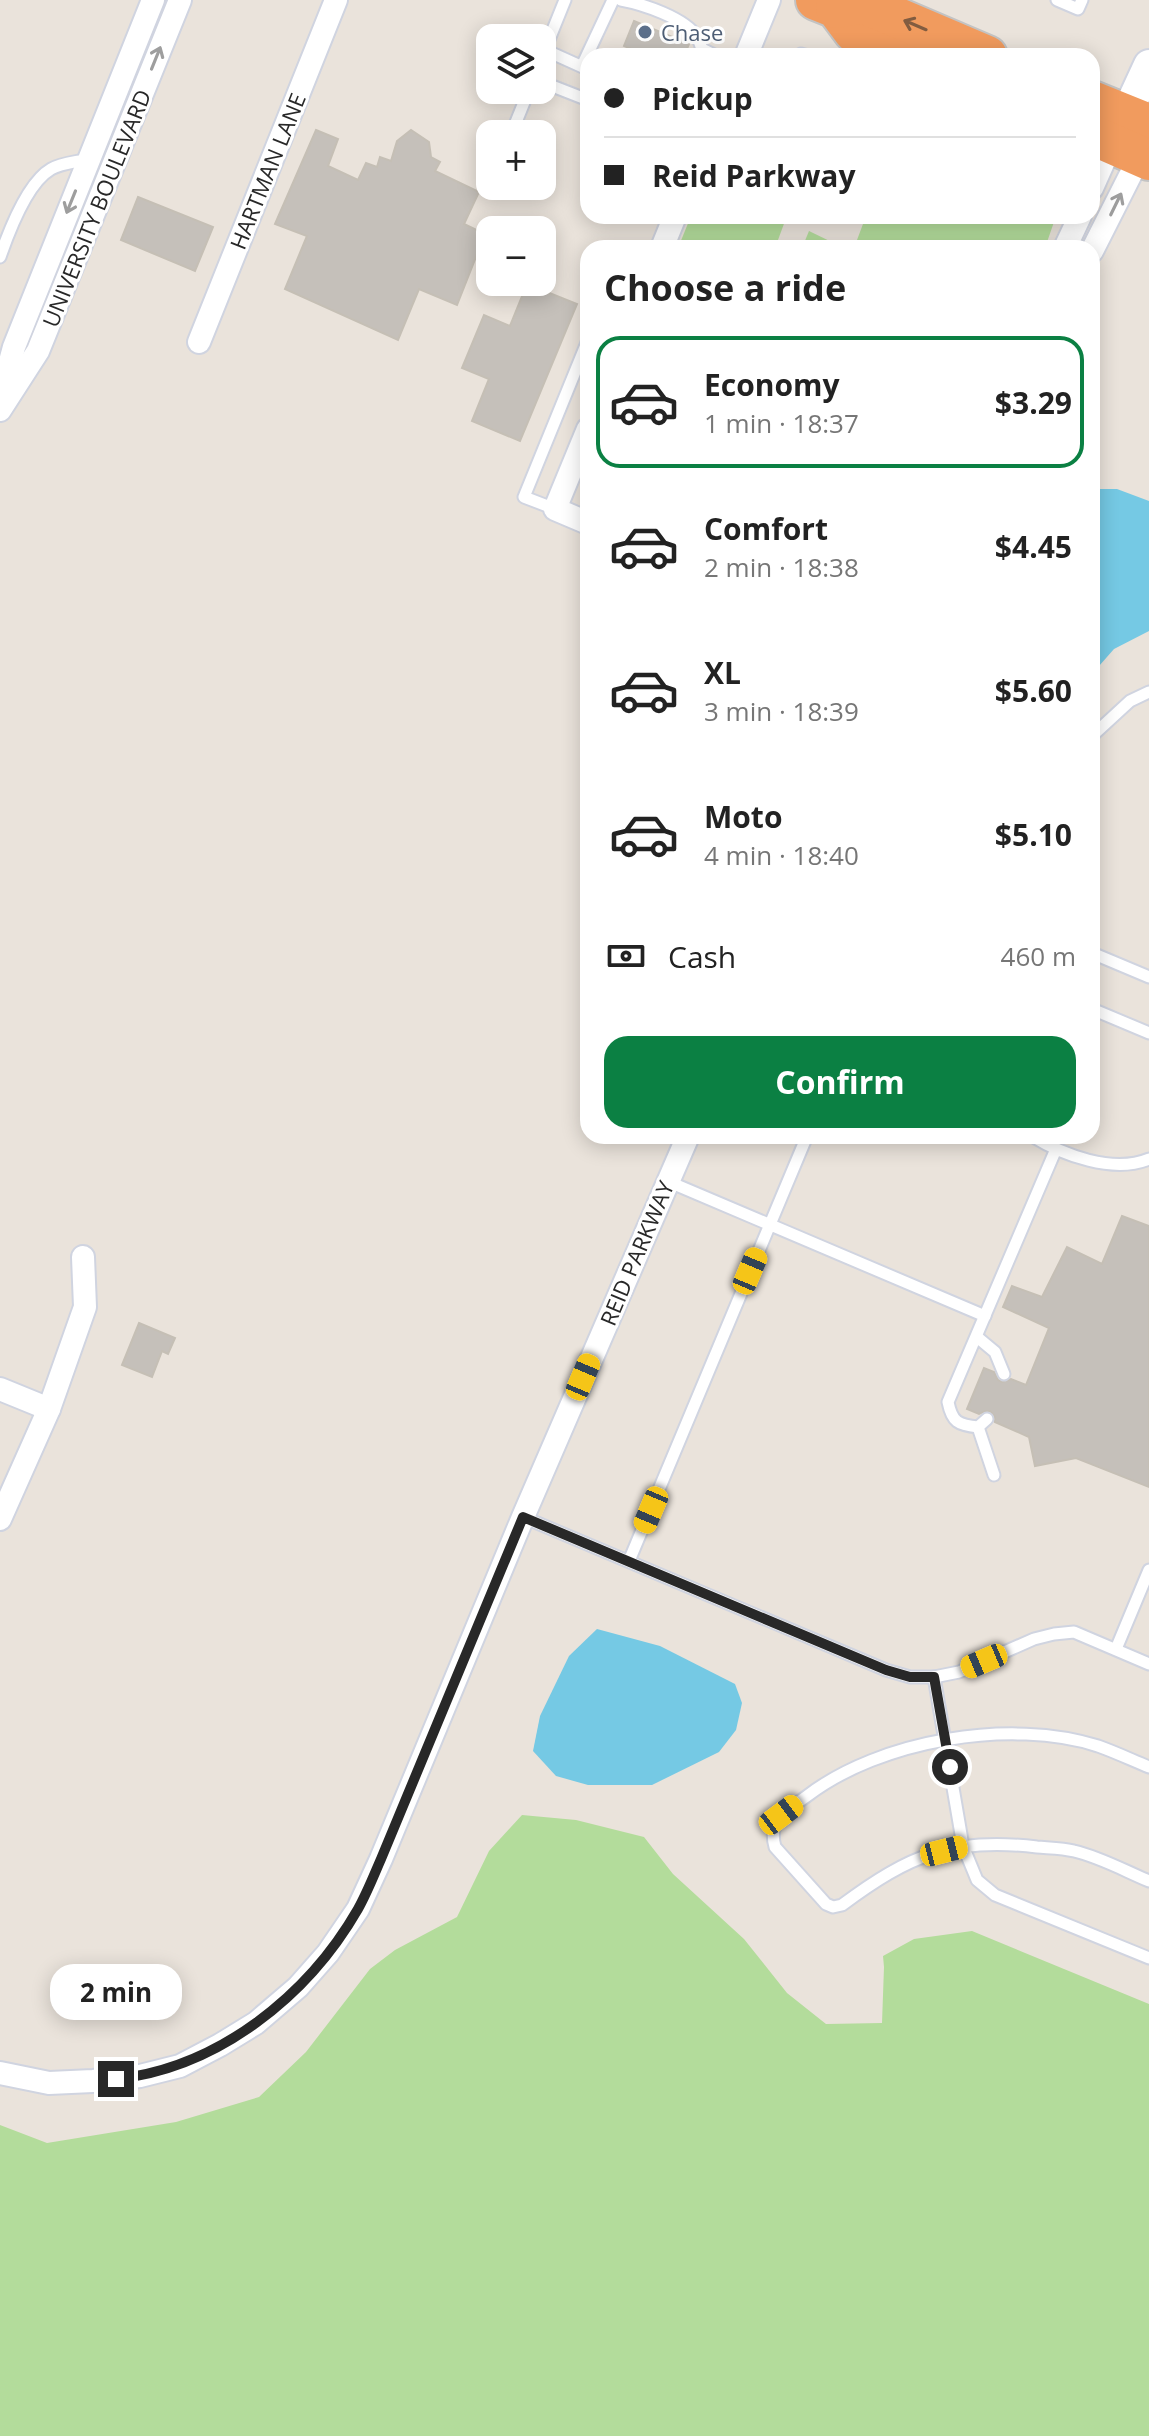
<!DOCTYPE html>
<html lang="en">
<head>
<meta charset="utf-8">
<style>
	:root { --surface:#fff; --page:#f6f6f6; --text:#222; --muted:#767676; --line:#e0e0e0; --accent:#0b8043 }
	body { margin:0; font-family:"Open Sans",sans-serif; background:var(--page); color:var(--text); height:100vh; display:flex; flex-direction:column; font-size:30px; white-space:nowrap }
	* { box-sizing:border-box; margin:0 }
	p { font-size:26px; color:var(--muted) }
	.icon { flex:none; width:44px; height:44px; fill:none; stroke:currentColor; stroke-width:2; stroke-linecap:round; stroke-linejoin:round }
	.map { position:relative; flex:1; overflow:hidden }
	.panel { position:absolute; left:580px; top:240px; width:520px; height:904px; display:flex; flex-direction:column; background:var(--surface); border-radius:24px; box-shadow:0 4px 20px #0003 }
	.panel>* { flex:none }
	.hud { position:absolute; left:580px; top:48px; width:520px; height:176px; border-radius:24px; box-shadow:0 4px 20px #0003; display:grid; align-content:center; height:176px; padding:0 24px; background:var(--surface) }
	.fabs { position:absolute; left:476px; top:24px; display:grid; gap:16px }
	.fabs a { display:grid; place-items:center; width:80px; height:80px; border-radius:16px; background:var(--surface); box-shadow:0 4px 20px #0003; font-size:40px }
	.end { position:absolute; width:36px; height:36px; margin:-18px; border:10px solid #282828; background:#fff; box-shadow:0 0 0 4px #fff }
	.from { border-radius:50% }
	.bubble { position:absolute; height:56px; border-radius:24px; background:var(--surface); box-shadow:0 4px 20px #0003; font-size:26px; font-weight:700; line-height:56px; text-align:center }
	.car { position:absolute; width:24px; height:48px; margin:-24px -12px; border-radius:10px; box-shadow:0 0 6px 2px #0007; background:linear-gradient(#f5c518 24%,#345 0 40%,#f5c518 0 76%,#345 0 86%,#f5c518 0) }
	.hud b { display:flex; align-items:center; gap:28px; height:76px; font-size:30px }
	.hud b+b { border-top:2px solid var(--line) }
	.hud i { width:20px; height:20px; background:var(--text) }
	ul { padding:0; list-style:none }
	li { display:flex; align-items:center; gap:24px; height:132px; margin:0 16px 12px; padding:0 8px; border:4px solid transparent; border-radius:24px }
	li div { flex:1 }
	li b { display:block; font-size:30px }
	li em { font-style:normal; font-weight:700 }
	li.on { border-color:var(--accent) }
	li>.icon { width:72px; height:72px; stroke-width:1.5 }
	h2 { padding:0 24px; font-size:36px; line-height:96px }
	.pay { display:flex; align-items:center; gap:20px; height:88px; padding:0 24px; font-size:30px }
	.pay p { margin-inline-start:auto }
	.action { display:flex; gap:16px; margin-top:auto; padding:16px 24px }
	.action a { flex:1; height:92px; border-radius:24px; background:var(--accent); color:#fff; font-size:32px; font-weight:700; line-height:92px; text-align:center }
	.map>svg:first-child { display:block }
</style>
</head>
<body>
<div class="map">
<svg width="1149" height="2436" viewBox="0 0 1149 2436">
	<rect width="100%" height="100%" fill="#eae3db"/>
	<!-- green -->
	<g fill="#b3dc9b">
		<path d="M691,216H773L785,221L778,240L794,248H678Z"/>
		<path d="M866,216H1056L1045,248H854Z"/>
		<path d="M809,231L842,247L843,248H802Z"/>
		<path d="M522,1815L576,1820L644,1837L673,1874L744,1939L787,1993L826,2024L882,2023L884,1967L883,1956L914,1939L972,1931L1149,2004V2436H0V2125L47,2143L176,2122L259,2097L306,2052L370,1969L395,1950L457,1917L489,1851Z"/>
	</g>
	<!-- water -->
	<g fill="#75c9e4">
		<path d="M1097,489H1117L1149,501V631L1114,649L1092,674V492Z"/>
		<path d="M597,1629L660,1646L735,1684L742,1703L736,1730L719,1752L652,1785H588L556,1776L533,1751L540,1716L569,1656Z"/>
	</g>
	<!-- building -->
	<g fill="#c5c0ba" stroke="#c5bfb5" stroke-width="2">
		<path d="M634,21L689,44L684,56H638L639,52L624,46Z"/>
		<path d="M316,130L338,139L328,166L358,180L366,163L377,167L380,157L391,161L397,141L411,130L429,142L431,157L440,162L435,171L479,192L464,224L485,234L457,305L419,289L398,340L285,289L307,236L275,224Z"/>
		<path d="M138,197L213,227L195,271L121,240Z"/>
		<path d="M527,284L577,304L520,441L472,421L489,379L462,368L484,315L510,326Z"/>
		<path d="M1122,1216L1149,1226V1487L1076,1458L1035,1466L1029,1437L995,1422V1417L990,1411H985L979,1414L967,1409L984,1368L994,1372L998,1380L1002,1382L1011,1379L1026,1385L1049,1328L1003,1307L1012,1286L1042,1297L1067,1247L1102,1264Z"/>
		<path d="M139,1323L175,1338L168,1354L162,1351L152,1377L122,1365Z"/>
	</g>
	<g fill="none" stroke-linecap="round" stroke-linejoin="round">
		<!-- lane casing -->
		<g stroke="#d0d4e0" stroke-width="15">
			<g id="lane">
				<path d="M621,0C643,4 685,18 697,37C700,41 700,45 702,49L716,56"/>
				<path d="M1057,0L1078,9L1082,0"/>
				<path d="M545,50L587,69"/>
				<path d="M798,56L801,54L808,56"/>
				<path d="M542,57L565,0"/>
				<path d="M582,66L613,0"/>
				<path d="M542,82L588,100"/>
				<path d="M512,132L529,90"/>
				<path d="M0,257C9,231 27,183 51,169C61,163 77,162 88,159"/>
				<path d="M555,509L524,497L588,340"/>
				<path d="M1092,736L1130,701L1149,692"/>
				<path d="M1092,953L1149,977"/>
				<path d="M1092,1009L1149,1033"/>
				<path d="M1032,1136C1063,1155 1113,1174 1149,1159"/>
				<path d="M667,1181L985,1316"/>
				<path d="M977,1337L995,1352L1004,1374"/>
				<path d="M987,1419L978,1427C958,1425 952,1422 948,1402L1056,1149"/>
				<path d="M978,1427L994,1475"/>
				<path d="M523,1517L886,1670L910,1677H934L959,1672L1034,1639L1054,1634L1074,1632L1149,1664"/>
				<path d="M629,1561L807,1136"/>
				<path d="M1116,1649L1149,1570"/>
				<path d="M934,1677L963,1846L977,1880L995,1895L1149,1958"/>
				<path d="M1149,1767C1132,1760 1115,1752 1098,1746C1011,1718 880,1740 807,1796C788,1810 767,1819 775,1847L826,1904L833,1907L842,1905C909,1855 952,1837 1037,1847C1049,1848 1063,1848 1074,1851C1100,1857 1125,1871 1149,1881"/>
			</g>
		</g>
		<!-- street casing -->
		<g stroke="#d0d4e0" stroke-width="26">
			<g id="street">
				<path d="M746,56L769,0"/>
				<path d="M1092,188L1112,143"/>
				<path d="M662,248L675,216"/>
				<path d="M1065,248L1080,216"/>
				<path d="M1092,251L1140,156"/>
				<path d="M199,342L336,0"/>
				<path d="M0,398L14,347L153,0"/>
				<path d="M0,410L38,351L180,0"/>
				<path d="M588,429L555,509L588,523"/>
				<path d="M0,1389L49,1409"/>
				<path d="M0,1519L49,1409L85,1307L83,1257"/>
				<path d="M0,2073L49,2083L93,2081L140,2076L180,2066L220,2045L256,2023L298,1987L328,1953L358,1909L381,1859L523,1517L688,1136"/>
			</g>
		</g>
		<!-- secondary casing -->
		<g stroke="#d0d4e0" stroke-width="34">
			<path id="secondary" d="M1118,132L1149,65"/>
		</g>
		<!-- highway casing -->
		<g stroke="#c3c3c3" stroke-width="44">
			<g id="highway">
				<path d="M816,0L836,8L854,32L908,56"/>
				<path d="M836,8L863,3L987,56"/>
				<path d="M1092,101L1149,124"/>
				<path d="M1092,135L1149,160"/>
			</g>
		</g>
		<!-- lane -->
		<use href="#lane" stroke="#fff" stroke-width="11"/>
		<!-- street -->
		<use href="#street" stroke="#fff" stroke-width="22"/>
		<!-- secondary -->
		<use href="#secondary" stroke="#fff" stroke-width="30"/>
		<!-- highway -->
		<use href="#highway" stroke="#f19b5e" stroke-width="40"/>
	</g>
	<!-- one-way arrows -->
	<defs><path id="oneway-shaft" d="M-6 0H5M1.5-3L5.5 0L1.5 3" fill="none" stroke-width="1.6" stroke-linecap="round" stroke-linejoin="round" transform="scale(2)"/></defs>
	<use stroke="#825c40" href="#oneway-shaft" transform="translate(915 25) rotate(-157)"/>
	<g stroke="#9e9e9e">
		<use href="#oneway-shaft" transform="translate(156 58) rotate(-68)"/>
		<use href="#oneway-shaft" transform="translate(71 202) rotate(112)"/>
		<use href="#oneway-shaft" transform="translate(1116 204) rotate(-64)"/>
	</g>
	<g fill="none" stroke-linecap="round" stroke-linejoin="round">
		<!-- route -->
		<path stroke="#282828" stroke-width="10" d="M116,2079C218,2068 308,1996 358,1909C367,1893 374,1875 381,1859L523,1517L886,1670L910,1677H934L950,1767"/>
	</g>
	<!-- markers -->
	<circle fill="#5c6f8a" stroke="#fff" stroke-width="3" cx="645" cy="32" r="8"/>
	<g text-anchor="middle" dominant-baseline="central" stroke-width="6" stroke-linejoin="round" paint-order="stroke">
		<!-- service labels -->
		<g font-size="22" fill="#4e5e75" stroke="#fff" text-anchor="start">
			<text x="661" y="32">Chase</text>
		</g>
		<!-- street labels -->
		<g font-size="22" fill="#282828" stroke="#fff">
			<text transform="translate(267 171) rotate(-68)">HARTMAN LANE</text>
			<text transform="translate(96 208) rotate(-68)">UNIVERSITY BOULEVARD</text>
			<text transform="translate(636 1253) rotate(-67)">REID PARKWAY</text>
		</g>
	</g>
</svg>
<div class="fabs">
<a><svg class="icon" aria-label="layers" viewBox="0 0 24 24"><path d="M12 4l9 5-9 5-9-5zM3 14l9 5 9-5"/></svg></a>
<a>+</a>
<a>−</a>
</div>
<i class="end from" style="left:950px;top:1767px"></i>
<i class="end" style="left:116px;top:2079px"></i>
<div class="bubble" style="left:50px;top:1964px;width:132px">2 min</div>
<i class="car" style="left:750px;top:1271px;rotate:23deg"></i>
<i class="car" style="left:583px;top:1377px;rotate:23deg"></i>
<i class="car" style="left:651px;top:1510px;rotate:203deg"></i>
<i class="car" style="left:984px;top:1661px;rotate:247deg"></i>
<i class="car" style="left:781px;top:1815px;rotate:53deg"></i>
<i class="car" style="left:944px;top:1851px;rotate:76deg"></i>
<div class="hud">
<b><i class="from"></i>Pickup</b>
<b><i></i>Reid Parkway</b>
</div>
<section class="panel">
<h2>Choose a ride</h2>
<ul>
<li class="on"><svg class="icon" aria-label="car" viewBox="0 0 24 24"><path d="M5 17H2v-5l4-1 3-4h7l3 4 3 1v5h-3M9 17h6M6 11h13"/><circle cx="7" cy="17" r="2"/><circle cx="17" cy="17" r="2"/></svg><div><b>Economy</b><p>1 min · 18:37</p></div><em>$3.29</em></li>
<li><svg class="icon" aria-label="car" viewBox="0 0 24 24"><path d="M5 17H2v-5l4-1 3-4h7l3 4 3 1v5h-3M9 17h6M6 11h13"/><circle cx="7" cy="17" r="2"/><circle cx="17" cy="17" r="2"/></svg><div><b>Comfort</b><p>2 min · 18:38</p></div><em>$4.45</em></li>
<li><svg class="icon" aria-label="car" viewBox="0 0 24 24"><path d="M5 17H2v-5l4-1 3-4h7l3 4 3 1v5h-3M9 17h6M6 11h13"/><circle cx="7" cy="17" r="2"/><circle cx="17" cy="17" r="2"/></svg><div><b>XL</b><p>3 min · 18:39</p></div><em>$5.60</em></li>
<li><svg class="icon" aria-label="car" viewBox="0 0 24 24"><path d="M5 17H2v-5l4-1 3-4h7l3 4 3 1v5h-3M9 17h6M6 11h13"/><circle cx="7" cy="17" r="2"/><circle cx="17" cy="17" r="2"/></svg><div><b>Moto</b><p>4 min · 18:40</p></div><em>$5.10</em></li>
</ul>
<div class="pay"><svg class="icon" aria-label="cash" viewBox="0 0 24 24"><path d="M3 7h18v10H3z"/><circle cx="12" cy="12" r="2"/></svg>Cash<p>460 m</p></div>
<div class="action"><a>Confirm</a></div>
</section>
</div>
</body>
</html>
